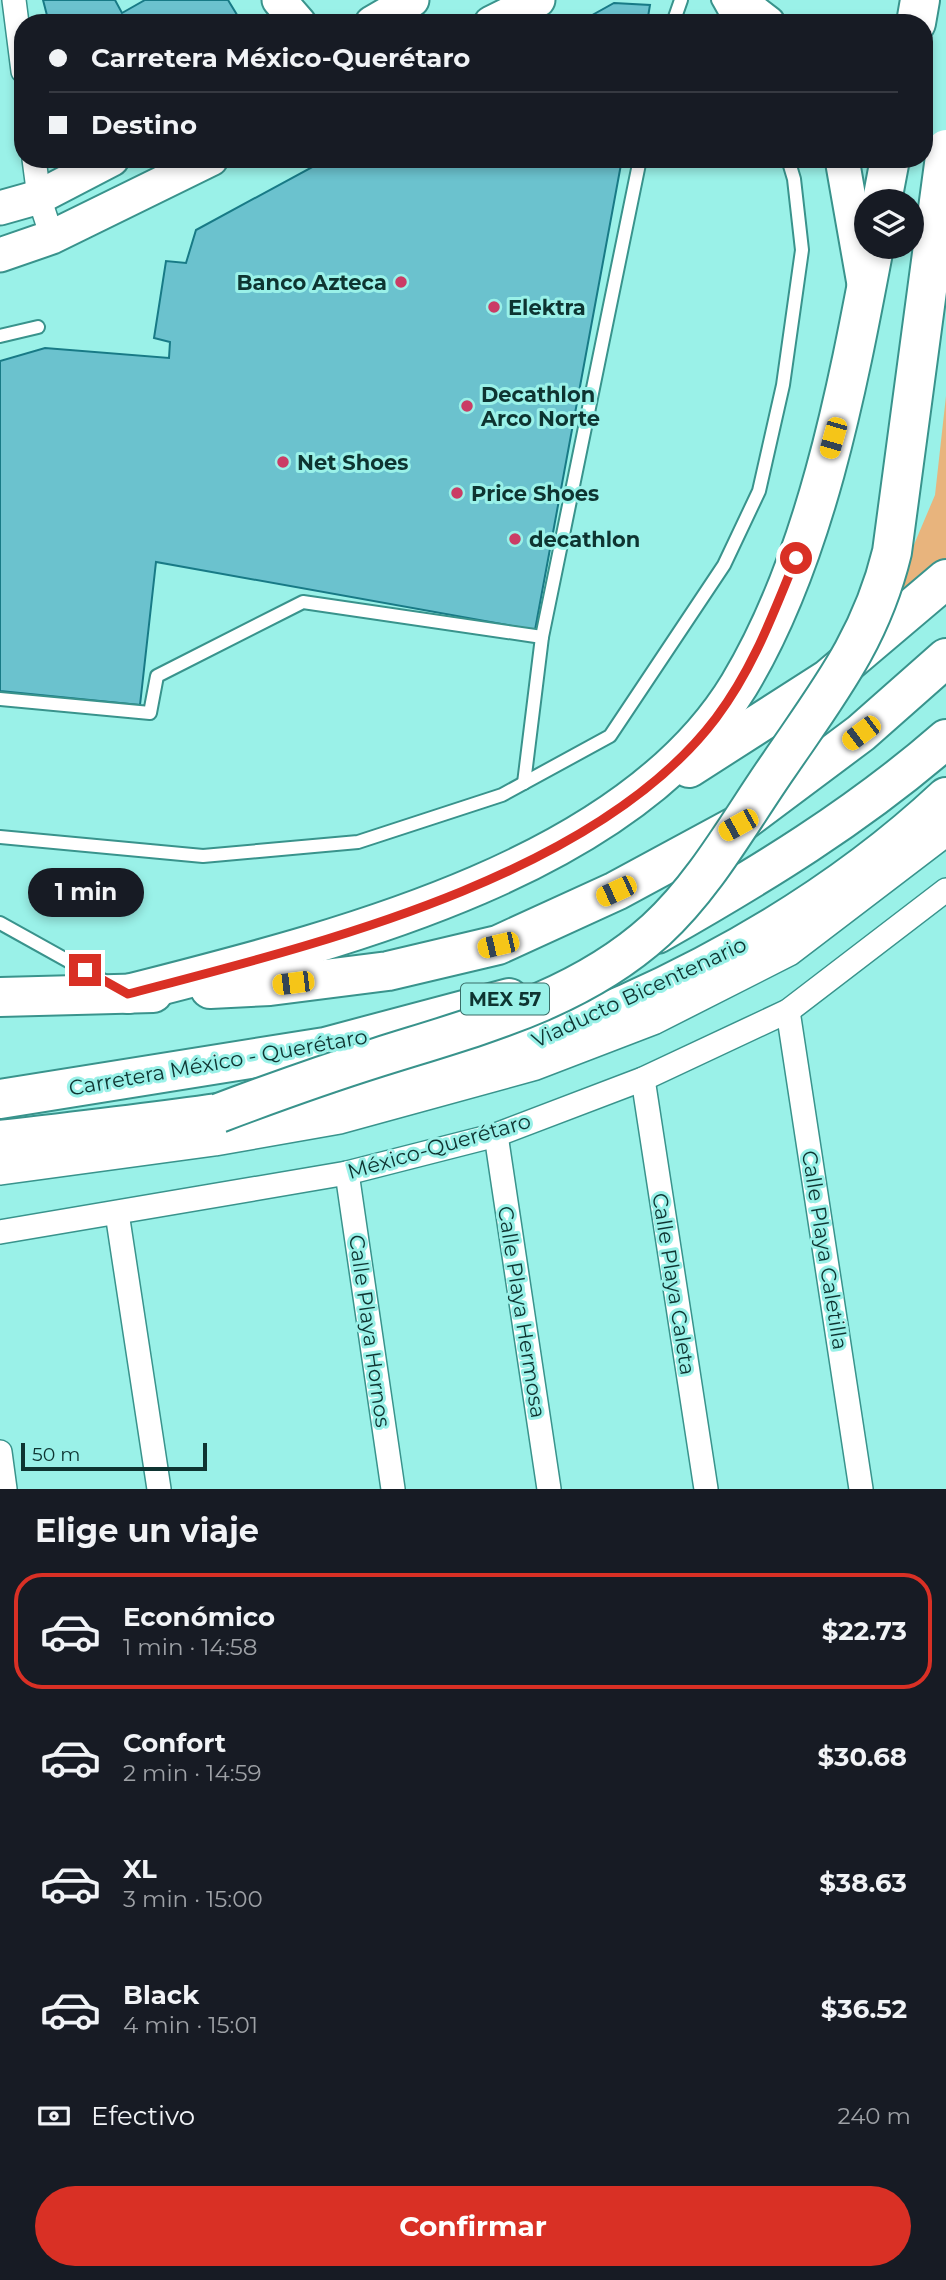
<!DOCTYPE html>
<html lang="es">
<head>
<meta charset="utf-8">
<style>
	:root { --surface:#171b24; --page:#242831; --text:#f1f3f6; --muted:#9ea1a6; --line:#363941; --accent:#d93025 }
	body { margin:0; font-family:Montserrat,sans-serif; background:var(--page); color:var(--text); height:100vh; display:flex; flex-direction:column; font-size:26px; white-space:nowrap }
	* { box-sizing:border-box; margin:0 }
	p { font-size:23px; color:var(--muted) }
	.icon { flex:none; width:38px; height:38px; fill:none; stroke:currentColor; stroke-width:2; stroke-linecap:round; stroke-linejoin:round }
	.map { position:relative; height:1489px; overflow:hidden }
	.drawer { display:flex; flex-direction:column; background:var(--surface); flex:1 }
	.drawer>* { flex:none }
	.banner { position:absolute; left:14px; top:14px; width:919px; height:154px; border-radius:28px; box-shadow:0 4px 10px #0003; display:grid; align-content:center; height:154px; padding:0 35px; background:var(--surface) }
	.buttons { position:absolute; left:854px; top:189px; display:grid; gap:14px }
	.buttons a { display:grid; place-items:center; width:70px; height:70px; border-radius:50%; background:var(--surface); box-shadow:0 4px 10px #0003; font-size:35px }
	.scale { position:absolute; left:21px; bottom:18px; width:186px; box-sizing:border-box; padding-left:7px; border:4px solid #0e3431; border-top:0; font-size:19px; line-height:24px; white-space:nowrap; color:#0e3431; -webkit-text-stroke:5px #9af1e8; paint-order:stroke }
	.end { position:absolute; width:32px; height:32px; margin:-16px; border:9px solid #d93025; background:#fff; box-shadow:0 0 0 4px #fff }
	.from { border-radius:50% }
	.bubble { position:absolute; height:49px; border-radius:24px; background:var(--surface); box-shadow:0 4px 10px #0003; font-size:23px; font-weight:700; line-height:49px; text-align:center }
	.car { position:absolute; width:21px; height:42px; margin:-21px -10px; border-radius:9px; box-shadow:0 0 5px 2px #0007; background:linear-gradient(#f5c518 24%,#345 0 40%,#f5c518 0 76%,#345 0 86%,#f5c518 0) }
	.banner b { display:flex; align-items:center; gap:24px; height:66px; font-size:26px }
	.banner b+b { border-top:2px solid var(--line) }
	.banner i { width:18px; height:18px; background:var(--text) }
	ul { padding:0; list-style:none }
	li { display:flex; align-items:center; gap:21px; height:116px; margin:0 14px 10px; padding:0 21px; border:4px solid transparent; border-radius:28px }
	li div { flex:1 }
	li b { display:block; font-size:26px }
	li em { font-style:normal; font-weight:700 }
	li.selected { border-color:var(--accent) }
	li>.icon { width:63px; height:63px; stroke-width:1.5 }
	h2 { padding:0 35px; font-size:32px; line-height:84px }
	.pay { display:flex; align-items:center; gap:18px; height:77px; padding:0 35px; font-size:26px }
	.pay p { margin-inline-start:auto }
	.primary-button { display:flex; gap:14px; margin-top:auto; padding:14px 35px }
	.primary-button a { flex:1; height:80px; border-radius:42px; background:var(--accent); color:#fff; font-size:28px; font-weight:700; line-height:80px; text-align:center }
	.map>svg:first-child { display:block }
</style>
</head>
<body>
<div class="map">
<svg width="946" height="1489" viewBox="0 0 946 1489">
	<rect width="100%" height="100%" fill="#9af1e8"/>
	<!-- green -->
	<path fill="#e8b47d" d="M946,396V594L855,684L935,495Z"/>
	<!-- building -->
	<g fill="#6bc2ce" stroke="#187a86" stroke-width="2">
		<path d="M43,0H115L122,13L145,0H228L242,23H49Z"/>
		<path d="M614,3L650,5L647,23H578Z"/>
		<path d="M327,159H622L535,630L156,562L140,705L0,691V361L45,348L169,358L170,342L154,338L166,261L186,263L196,230Z"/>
	</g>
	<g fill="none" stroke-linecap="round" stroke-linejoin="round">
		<!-- lane casing -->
		<g stroke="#39938c" stroke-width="16">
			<g id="lane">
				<path d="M718,0L731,23"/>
				<path d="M673,23L681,0"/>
				<path d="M0,336L38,327"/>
				<path d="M0,699L150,713L157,676L303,602L542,637L640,159"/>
				<path d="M524,783L542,637"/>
				<path d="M0,837L203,856L358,842L502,795L610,736L724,565L759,491L783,385L802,250L794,179L788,159"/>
				<path d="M0,923L106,982"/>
			</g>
		</g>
		<!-- street casing -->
		<g stroke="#39938c" stroke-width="26">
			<g id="street">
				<path d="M14,0L23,71"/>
				<path d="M34,159L39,197L52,237"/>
				<path d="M788,1011L861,1489"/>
				<path d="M643,1079L706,1489"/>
				<path d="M496,1135L549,1489"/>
				<path d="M347,1173L393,1489"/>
				<path d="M117,1213L159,1489"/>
				<path d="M0,1232L347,1173L496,1135L643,1079L788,1011L946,890"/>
				<path d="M0,1452L5,1489"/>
			</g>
		</g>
		<!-- secondary casing -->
		<g stroke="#39938c" stroke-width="37">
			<g id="secondary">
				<path d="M279,0L299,23"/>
				<path d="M738,0L768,23"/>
				<path d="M372,23L412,0"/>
				<path d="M491,23L538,0"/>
				<path d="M842,159L864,284"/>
				<path d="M0,208L39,197L112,159"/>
				<path d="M0,255L52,237L211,159"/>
			</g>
		</g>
		<!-- primary casing -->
		<g stroke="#39938c" stroke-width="40">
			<path id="primary" d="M0,1166L214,1137L339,1115L532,1062L652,1016L786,948L946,826"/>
		</g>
		<!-- highway casing -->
		<g stroke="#39938c" stroke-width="42">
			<g id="highway">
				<path d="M916,23L920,0"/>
				<path d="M882,201L890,159"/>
				<path d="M689,768L828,679L946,579"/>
				<path d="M657,934C759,876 858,816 946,739"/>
				<path d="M210,989L270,986L388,971L498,945L616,891L738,825L861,733L946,658"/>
				<path d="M128,994C326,943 626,872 739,685C815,559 847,390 874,247"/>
				<path d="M0,997L153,993"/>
				<path d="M0,1099L325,1047L509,998"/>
				<path d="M0,1140C143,1123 288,1108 428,1073C612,1026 807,927 946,797"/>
			</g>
		</g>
		<!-- lane -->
		<use href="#lane" stroke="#fff" stroke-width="12"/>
		<!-- street -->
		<use href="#street" stroke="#fff" stroke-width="23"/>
		<!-- secondary -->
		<use href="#secondary" stroke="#fff" stroke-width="33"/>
		<!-- primary -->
		<use href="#primary" stroke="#fff" stroke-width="37"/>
		<!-- highway -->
		<use href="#highway" stroke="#fff" stroke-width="38"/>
		<!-- highway-bridge casing -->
		<g stroke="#39938c" stroke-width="42" stroke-linecap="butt">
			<path id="highway-bridge" d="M219,1113C272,1093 325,1074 379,1057C477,1026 578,1001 656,930C706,884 740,821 779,765C828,693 871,639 892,552L946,149"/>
		</g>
		<!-- highway-bridge -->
		<use href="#highway-bridge" stroke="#fff" stroke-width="38"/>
	</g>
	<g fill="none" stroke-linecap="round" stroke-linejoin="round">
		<!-- route -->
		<path stroke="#d93025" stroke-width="9" d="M85,970L128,994C314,945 595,878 716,718C753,669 773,614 796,558"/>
	</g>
	<!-- markers -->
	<g fill="#ca3c65" stroke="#9af1e8" stroke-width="2.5">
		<circle cx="401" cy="282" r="7"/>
		<circle cx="494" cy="307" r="7"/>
		<circle cx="467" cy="406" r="7"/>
		<circle cx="283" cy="462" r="7"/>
		<circle cx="457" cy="493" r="7"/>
		<circle cx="515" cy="539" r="7"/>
	</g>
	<g text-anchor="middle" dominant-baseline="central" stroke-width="6" stroke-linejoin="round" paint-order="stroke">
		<!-- shield labels -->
		<rect fill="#9af1e8" stroke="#386d68" stroke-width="2" x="461" y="983.5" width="88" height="31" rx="5"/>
		<g font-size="19" font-weight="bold" fill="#0e3431">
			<text x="505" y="999">MEX 57</text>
		</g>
		<!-- poi labels -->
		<g font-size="21" font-weight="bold" fill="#0e3431" stroke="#9af1e8" text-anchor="start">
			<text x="387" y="282" text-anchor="end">Banco Azteca</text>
			<text x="508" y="307">Elektra</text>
			<text x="481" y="394">Decathlon<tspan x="481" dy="24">Arco Norte</tspan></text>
			<text x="297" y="462">Net Shoes</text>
			<text x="471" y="493">Price Shoes</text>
			<text x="529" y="539">decathlon</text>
		</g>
		<!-- street labels -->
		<g font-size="21" fill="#0e3431" stroke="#9af1e8">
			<text transform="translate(639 992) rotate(-25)">Viaducto Bicentenario</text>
			<text transform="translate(218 1062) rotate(-10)">Carretera México - Querétaro</text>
			<text transform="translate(439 1146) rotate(-16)">México-Querétaro</text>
			<text transform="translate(825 1250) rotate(81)">Calle Playa Caletilla</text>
			<text transform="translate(674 1284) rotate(81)">Calle Playa Caleta</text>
			<text transform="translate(522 1312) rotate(81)">Calle Playa Hermosa</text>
			<text transform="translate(370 1331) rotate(82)">Calle Playa Hornos</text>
		</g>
	</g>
</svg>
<div class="buttons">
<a><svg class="icon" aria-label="layers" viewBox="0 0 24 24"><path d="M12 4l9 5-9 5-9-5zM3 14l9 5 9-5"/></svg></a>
</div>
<div class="scale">50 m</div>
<i class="end from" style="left:796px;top:558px"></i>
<i class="end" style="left:85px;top:970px"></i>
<div class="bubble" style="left:28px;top:868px;width:116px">1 min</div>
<i class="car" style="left:833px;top:438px;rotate:196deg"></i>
<i class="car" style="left:861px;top:733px;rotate:233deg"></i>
<i class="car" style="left:738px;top:825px;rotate:241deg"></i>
<i class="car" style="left:616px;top:891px;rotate:245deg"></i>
<i class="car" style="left:498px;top:945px;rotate:257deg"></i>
<i class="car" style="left:293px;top:983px;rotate:263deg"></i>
<div class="banner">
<b><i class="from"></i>Carretera México-Querétaro</b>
<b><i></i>Destino</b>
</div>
</div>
<section class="drawer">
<h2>Elige un viaje</h2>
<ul>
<li class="selected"><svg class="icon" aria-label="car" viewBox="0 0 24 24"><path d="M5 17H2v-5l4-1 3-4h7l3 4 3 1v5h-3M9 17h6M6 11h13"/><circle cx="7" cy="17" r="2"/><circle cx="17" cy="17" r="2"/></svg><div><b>Económico</b><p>1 min · 14:58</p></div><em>$22.73</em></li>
<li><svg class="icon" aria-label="car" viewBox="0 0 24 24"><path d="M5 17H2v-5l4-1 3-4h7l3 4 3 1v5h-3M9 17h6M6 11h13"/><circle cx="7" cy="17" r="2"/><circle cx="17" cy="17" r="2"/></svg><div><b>Confort</b><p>2 min · 14:59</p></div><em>$30.68</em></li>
<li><svg class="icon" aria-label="car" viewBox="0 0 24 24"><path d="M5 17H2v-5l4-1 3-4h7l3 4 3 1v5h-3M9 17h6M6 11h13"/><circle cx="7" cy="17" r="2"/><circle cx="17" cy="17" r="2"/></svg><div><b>XL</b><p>3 min · 15:00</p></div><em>$38.63</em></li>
<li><svg class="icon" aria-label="car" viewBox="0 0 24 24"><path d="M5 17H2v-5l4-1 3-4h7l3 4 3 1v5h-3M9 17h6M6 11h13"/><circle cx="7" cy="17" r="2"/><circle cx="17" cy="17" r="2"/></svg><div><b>Black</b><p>4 min · 15:01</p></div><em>$36.52</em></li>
</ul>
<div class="pay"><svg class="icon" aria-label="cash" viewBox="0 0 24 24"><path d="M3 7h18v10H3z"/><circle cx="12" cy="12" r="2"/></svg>Efectivo<p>240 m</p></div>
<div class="primary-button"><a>Confirmar</a></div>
</section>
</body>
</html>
